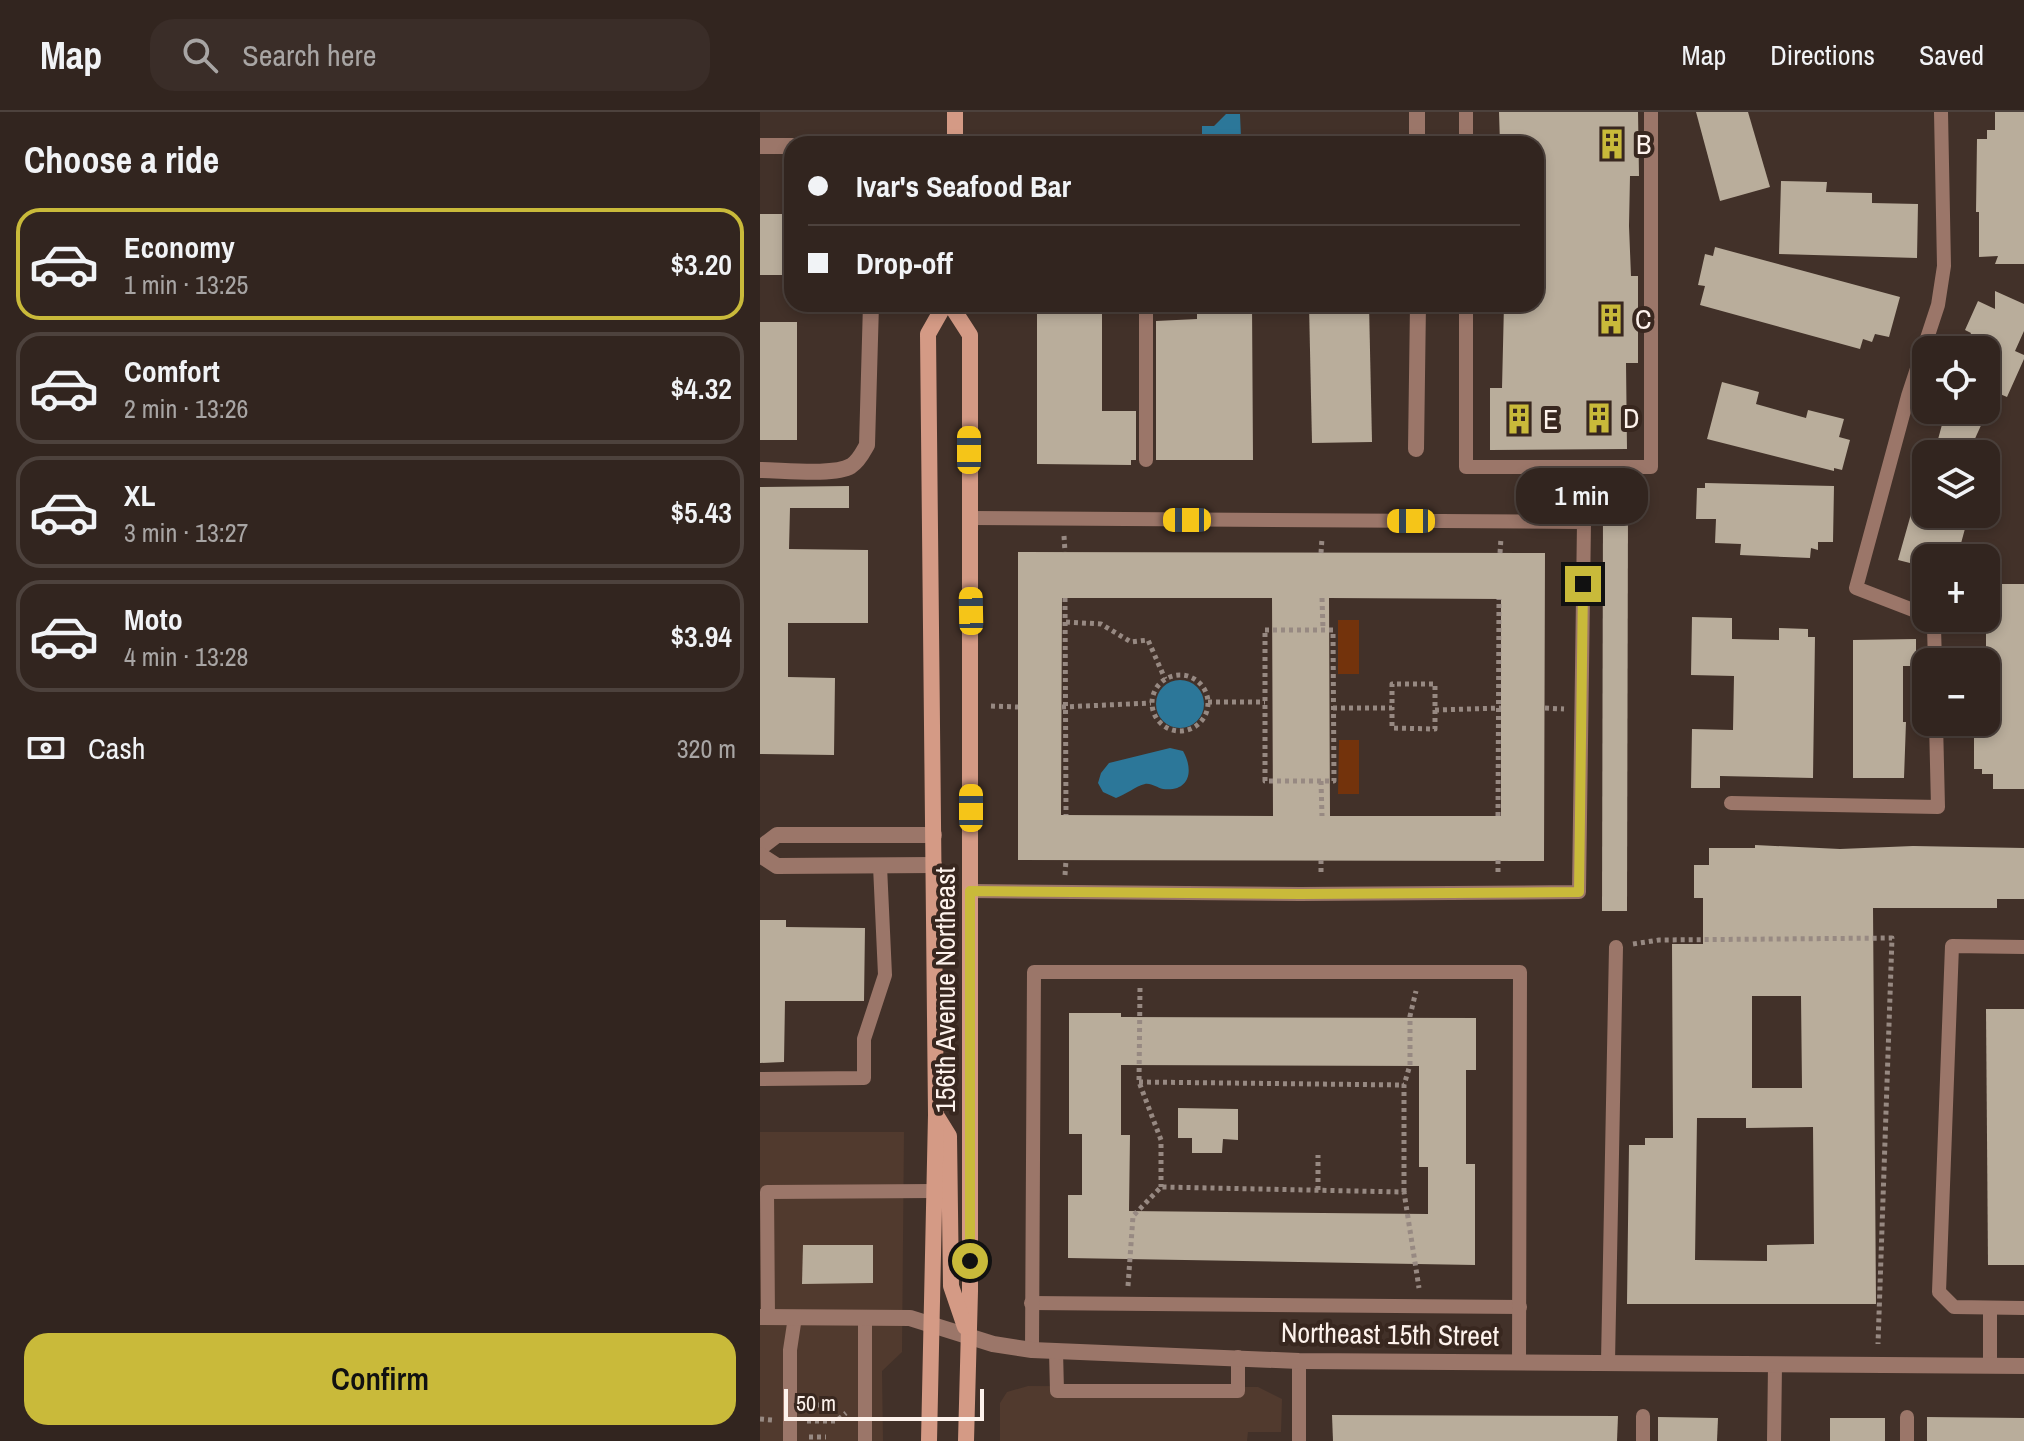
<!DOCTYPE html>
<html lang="en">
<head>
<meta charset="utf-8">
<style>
	:root { --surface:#32251f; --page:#3a2d28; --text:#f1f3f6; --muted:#a8a5a4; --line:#4d423d; --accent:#c9ba3a }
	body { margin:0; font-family:"Archivo Narrow",sans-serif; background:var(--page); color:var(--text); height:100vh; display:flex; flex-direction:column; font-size:30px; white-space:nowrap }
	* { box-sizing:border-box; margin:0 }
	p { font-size:26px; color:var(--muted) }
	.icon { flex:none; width:44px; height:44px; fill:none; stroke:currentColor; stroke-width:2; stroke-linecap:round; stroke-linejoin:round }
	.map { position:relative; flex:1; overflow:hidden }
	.sheet { display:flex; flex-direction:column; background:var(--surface); width:760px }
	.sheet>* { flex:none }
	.hud { position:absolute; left:24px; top:24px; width:760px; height:176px; border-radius:24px; box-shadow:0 4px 12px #0003,0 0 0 2px var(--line); display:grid; align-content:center; height:176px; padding:0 24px; background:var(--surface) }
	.controls { position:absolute; left:1152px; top:224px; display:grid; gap:16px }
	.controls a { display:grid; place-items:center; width:88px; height:88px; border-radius:16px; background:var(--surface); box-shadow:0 4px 12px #0003,0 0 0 2px var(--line); font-size:40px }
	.scale { position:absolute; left:24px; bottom:20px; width:200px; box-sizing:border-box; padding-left:8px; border:4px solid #fdf2ec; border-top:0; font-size:22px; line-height:28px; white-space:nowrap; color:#fdf2ec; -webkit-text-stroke:6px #38271f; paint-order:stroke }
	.end { position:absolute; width:36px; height:36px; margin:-18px; border:10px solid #c9ba3a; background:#111; box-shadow:0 0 0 4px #111 }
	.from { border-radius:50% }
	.bubble { position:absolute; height:56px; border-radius:24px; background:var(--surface); box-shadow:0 4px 12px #0003,0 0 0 2px var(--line); font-size:26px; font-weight:600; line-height:56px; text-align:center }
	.car { position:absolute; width:24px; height:48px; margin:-24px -12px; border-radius:10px; box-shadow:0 0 6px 2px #0007; background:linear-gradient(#f5c518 24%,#345 0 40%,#f5c518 0 76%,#345 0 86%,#f5c518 0) }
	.hud b { display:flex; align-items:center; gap:28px; height:76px; font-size:30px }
	.hud b+b { border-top:2px solid var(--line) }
	.hud i { width:20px; height:20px; background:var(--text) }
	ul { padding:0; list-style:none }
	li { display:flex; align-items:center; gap:24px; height:112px; margin:0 16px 12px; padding:0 8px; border:4px solid var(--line); border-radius:24px }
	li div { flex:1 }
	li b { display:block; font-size:30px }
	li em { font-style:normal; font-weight:600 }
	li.current { border-color:var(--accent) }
	li>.icon { width:72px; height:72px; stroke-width:1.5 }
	h2 { padding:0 24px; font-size:36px; line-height:96px }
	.pay { display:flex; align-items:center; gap:20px; height:88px; padding:0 24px; font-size:30px }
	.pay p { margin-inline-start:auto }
	.action { display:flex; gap:16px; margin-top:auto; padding:16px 24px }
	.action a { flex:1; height:92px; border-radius:24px; background:var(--accent); color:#111; font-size:32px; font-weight:600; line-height:92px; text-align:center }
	header { display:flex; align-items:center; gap:48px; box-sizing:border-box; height:112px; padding:0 40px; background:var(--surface); border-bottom:2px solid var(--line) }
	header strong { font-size:38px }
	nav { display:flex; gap:44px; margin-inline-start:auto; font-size:28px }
	.search { width:560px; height:72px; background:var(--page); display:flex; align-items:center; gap:20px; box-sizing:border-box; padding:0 28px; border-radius:24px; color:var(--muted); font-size:30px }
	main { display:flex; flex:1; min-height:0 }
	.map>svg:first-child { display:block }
</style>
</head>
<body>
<header>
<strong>Map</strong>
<div class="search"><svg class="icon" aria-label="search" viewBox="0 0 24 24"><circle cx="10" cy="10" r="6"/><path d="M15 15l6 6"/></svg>Search here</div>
<nav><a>Map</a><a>Directions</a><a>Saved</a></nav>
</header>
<main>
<section class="sheet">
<h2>Choose a ride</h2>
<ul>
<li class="current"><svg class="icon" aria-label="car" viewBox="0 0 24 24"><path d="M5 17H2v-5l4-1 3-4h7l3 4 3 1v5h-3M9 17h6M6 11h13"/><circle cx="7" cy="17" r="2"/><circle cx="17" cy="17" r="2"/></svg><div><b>Economy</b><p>1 min · 13:25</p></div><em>$3.20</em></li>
<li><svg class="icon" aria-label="car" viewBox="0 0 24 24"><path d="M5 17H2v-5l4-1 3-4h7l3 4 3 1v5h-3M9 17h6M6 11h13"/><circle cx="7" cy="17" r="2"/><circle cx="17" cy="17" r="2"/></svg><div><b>Comfort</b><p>2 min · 13:26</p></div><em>$4.32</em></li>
<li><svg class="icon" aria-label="car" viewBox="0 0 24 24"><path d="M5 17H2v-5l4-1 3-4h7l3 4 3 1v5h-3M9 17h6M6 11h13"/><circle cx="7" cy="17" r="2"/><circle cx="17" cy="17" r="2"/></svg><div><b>XL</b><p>3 min · 13:27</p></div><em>$5.43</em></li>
<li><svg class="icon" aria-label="car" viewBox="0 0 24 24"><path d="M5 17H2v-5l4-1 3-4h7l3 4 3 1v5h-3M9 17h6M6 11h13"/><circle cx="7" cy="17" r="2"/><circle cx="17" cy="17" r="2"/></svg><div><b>Moto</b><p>4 min · 13:28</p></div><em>$3.94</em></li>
</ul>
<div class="pay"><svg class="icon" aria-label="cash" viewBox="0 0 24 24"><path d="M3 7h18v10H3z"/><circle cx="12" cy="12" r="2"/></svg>Cash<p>320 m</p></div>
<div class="action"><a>Confirm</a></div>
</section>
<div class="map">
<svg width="1264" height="1329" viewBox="0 0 1264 1329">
	<rect width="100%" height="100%" fill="#423129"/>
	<!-- built -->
	<g fill="#513a2e">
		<path d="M0,1020H144L142,1240L122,1259L123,1329H0Z"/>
		<path d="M268,1274L498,1275L522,1287L521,1320H488L487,1329H240V1291L247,1280Z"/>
	</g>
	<!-- green -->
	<g fill="#73330c">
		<rect x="578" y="508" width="21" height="54"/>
		<path d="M579,628H599V682H578Z"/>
	</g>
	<!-- water -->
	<g fill="#2c7799">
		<path d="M466,2H480L481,26L475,32H442V14H454Z"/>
		<circle cx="420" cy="592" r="24"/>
		<path d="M410,636L423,639C434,658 430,680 403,677C397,676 392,671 385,672C376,674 365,683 356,686L343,680L338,671L341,661L349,651Z"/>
	</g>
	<!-- building -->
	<g fill="#b9ad9b" fill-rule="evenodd">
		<path d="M739,0H878L879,64H870L869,114L871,164H878V251H866L867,337L730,338V276H742L744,192H776V32H740Z"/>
		<path d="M936,0H988L1010,75L960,89Z"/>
		<path d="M1235,0H1264V152H1235L1238,144L1219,145V100H1216L1217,27H1227V18H1235Z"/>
		<path d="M1021,69L1067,70L1066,80L1112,81V91L1158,92L1157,146L1019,142Z"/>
		<rect x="0" y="102" width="32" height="61"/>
		<path d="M955,135L1140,185L1129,225L1115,222L1112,230L1103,227L1100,237L940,193L945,174L938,173L945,142L953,144Z"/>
		<path d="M1235,179L1264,192V219L1255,239L1264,243V247L1247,285L1226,276V238H1204L1211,221L1205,218L1218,189L1235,197Z"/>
		<path d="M277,192H342V299H376V348H371V353L277,352Z"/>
		<path d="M437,192H492L493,348H396V209L437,207Z"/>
		<path d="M549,192H609L612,330L552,331Z"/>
		<rect x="0" y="210" width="37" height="118"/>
		<path d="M962,270L999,280L996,292L1046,306L1048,298L1084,307L1079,325L1090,328L1082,358L1074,356V359L947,327Z"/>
		<path d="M1186,298H1228L1208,342H1174Z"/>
		<path d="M945,371L1074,374L1073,430H1058V438L1051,436L1050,446L980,443L981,432L955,431L956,407H936L937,376H945Z"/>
		<path d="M89,374V396H30L29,437L108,438V511H28V565L75,566L74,643L0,642V375Z"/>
		<path d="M843,395H868L867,799H842Z"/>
		<path d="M1151,402H1209L1197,446H1166V455L1138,448Z"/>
		<path d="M258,440L785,441L784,749L258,748ZM302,486H512L513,704L301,703ZM569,486L741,487V704H570Z"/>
		<path d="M1226,472H1264V677H1233V662H1222V657H1214V610H1226Z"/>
		<path d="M932,505L972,506V527L1019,528V516L1048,517V525H1055L1053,666L960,664V676H931L932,617L973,618L974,564L931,563Z"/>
		<path d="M1156,527V554H1143V610H1146L1144,666H1093V528Z"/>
		<path d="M995,733L1080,737L1153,734L1264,736V787H1237V796H1113L1116,1192H867L869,1033H885V1026H913L912,832H943V786H934V753H949V736H995ZM992,884H1041L1042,976H992ZM937,1006H986V1016L1053,1015L1054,1132L1007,1133V1149L935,1148Z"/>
		<path d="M0,808H26V815L105,816L104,889H25L24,950L0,951Z"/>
		<path d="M1226,897H1264V1153H1228Z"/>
		<path d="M309,901H361V905L716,906V958H706V1052H715V1153L308,1146V1083H322V1022H309ZM361,953L659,954V1055H668V1102L369,1099L370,1023H361Z"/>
		<path d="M418,996L478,997V1028L463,1027L462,1041H432V1026H418Z"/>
		<path d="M43,1133H113V1171L42,1172Z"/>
		<path d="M572,1303L858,1304L857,1329H573Z"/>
		<path d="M898,1305L958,1306L957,1329H898Z"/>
		<path d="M1167,1305L1264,1306V1329H1167Z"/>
		<rect x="1070" y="1306" width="55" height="23"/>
	</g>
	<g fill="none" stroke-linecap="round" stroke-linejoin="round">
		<!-- path -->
		<g stroke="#978982" stroke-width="5" stroke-dasharray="4 4" stroke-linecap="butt">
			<path d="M304,424L305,440"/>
			<path d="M561,441L562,426"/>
			<path d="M740,441L741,426"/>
			<path d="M305,486L306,703"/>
			<path d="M562,486L563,518"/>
			<path d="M306,510L341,512L371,530L388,528L405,567"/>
			<path d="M505,518H573L574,669H505Z"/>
			<circle cx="420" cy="591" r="28"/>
			<path d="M448,590H505"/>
			<path d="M231,594L258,595"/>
			<path d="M302,595L391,591"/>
			<path d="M573,596H632V572H675V617L632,616V596"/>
			<path d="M785,596L804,597"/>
			<path d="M675,598L741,596"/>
			<path d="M561,669L562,704"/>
			<path d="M738,704L739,487"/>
			<path d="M561,748V763"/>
			<path d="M738,748V763"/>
			<path d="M305,763L306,748"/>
			<path d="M873,832L899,828L1132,826L1118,1232"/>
			<path d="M380,876L379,970L401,1028V1075"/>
			<path d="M379,970L644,973"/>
			<path d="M558,1078V1043"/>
			<path d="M644,1080V973L650,953V904L656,879"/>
			<path d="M368,1174L373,1104L401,1075L644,1080L659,1176"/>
			<path d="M47,1293H66"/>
			<path d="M0,1307L12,1308"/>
			<path d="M47,1309H76L86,1301"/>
			<path d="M49,1325H66"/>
		</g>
		<!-- service -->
		<g stroke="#9b7669" stroke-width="14">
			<path d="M706,0V32"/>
			<path d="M386,192V348"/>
			<path d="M706,192V355H891V0"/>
			<path d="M210,406L824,410L819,780L540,782L210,779"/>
			<path d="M1166,503L1096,476L1148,284L1178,193L1184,154L1181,0"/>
			<path d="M1168,506L1174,516L1175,550"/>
			<path d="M971,691L1178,695L1176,610"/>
			<path d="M1264,835L1192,834L1179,1180L1194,1195L1264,1196"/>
			<path d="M0,967L104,966V927L125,863L120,754"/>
			<path d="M271,1191L760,1195"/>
			<path d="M8,1205L7,1080L175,1079"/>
			<path d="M272,1238L274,860H760L759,1250"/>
			<path d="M296,1239L297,1279H478V1245"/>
			<path d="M848,1250L856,835"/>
			<path d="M1230,1254V1196"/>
			<path d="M1147,1305V1329"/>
			<path d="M30,1329V1238L35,1205"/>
			<path d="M105,1329V1205"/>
			<path d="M539,1329V1249"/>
			<path d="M883,1329V1304"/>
			<path d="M1014,1329L1015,1253"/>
		</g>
		<!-- minor -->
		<g stroke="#9b7669" stroke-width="16">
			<path d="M657,0V32"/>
			<path d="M0,34H32"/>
			<path d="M656,337L658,192"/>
			<path d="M0,358C22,358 74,364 91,354C99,349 103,340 107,333L111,192"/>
			<path d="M0,736L17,723H174"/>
			<path d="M0,743L17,754L174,753"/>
			<path d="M0,1205L150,1206L233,1232L272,1238L539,1249L1264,1254"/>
		</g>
		<!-- secondary -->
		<g stroke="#d49a85" stroke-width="16">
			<path d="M195,32V0"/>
			<path d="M190,192L210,223V1179L206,1329"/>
			<path d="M176,1003L189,1024L191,1174L205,1215"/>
			<path d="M169,1329L176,1003L168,222L185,192"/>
		</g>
	</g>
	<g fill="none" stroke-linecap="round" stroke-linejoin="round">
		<!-- route -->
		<path stroke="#c9ba3a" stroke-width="10" d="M210,1149V779L540,782L819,780L823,472"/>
	</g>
	<!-- icons -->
	<defs>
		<g id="building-bare" transform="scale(2.4)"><path d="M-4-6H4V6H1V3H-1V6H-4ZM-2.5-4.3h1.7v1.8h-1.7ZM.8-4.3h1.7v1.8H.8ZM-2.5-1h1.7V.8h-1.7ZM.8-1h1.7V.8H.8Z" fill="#c9ba3a" stroke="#38271f" stroke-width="2.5" paint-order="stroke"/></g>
	</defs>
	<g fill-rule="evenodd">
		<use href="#building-bare" x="852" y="32"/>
		<use href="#building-bare" x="851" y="207"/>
		<use href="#building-bare" x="839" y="306"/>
		<use href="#building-bare" x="759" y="307"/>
	</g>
	<g text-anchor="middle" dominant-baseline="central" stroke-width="8" stroke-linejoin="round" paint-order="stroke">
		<!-- poi labels -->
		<g font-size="28" fill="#fdf2ec" stroke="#38271f" text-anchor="start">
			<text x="876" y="32">B</text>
			<text x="875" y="207">C</text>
			<text x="863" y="306">D</text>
			<text x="783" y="307">E</text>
		</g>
		<!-- street labels -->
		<g font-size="28" fill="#fdf2ec" stroke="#38271f">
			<text transform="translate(185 878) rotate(-90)">156th Avenue Northeast</text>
			<text transform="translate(630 1222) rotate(1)">Northeast 15th Street</text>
		</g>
	</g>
</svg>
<div class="controls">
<a><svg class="icon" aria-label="locate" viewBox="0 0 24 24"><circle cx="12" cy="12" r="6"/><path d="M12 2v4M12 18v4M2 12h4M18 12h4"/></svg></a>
<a><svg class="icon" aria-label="layers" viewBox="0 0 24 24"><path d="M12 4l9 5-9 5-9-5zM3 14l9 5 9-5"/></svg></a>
<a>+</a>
<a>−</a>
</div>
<div class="scale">50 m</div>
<i class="end from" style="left:210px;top:1149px"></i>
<i class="end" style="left:823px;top:472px"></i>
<div class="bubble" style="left:756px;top:356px;width:132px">1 min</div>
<i class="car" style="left:209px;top:338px;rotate:0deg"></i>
<i class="car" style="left:427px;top:408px;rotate:270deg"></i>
<i class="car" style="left:651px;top:409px;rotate:270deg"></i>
<i class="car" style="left:211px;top:499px;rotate:359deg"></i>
<i class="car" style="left:211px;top:696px;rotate:0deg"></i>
<div class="hud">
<b><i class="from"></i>Ivar's Seafood Bar</b>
<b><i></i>Drop-off</b>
</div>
</div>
</main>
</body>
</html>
